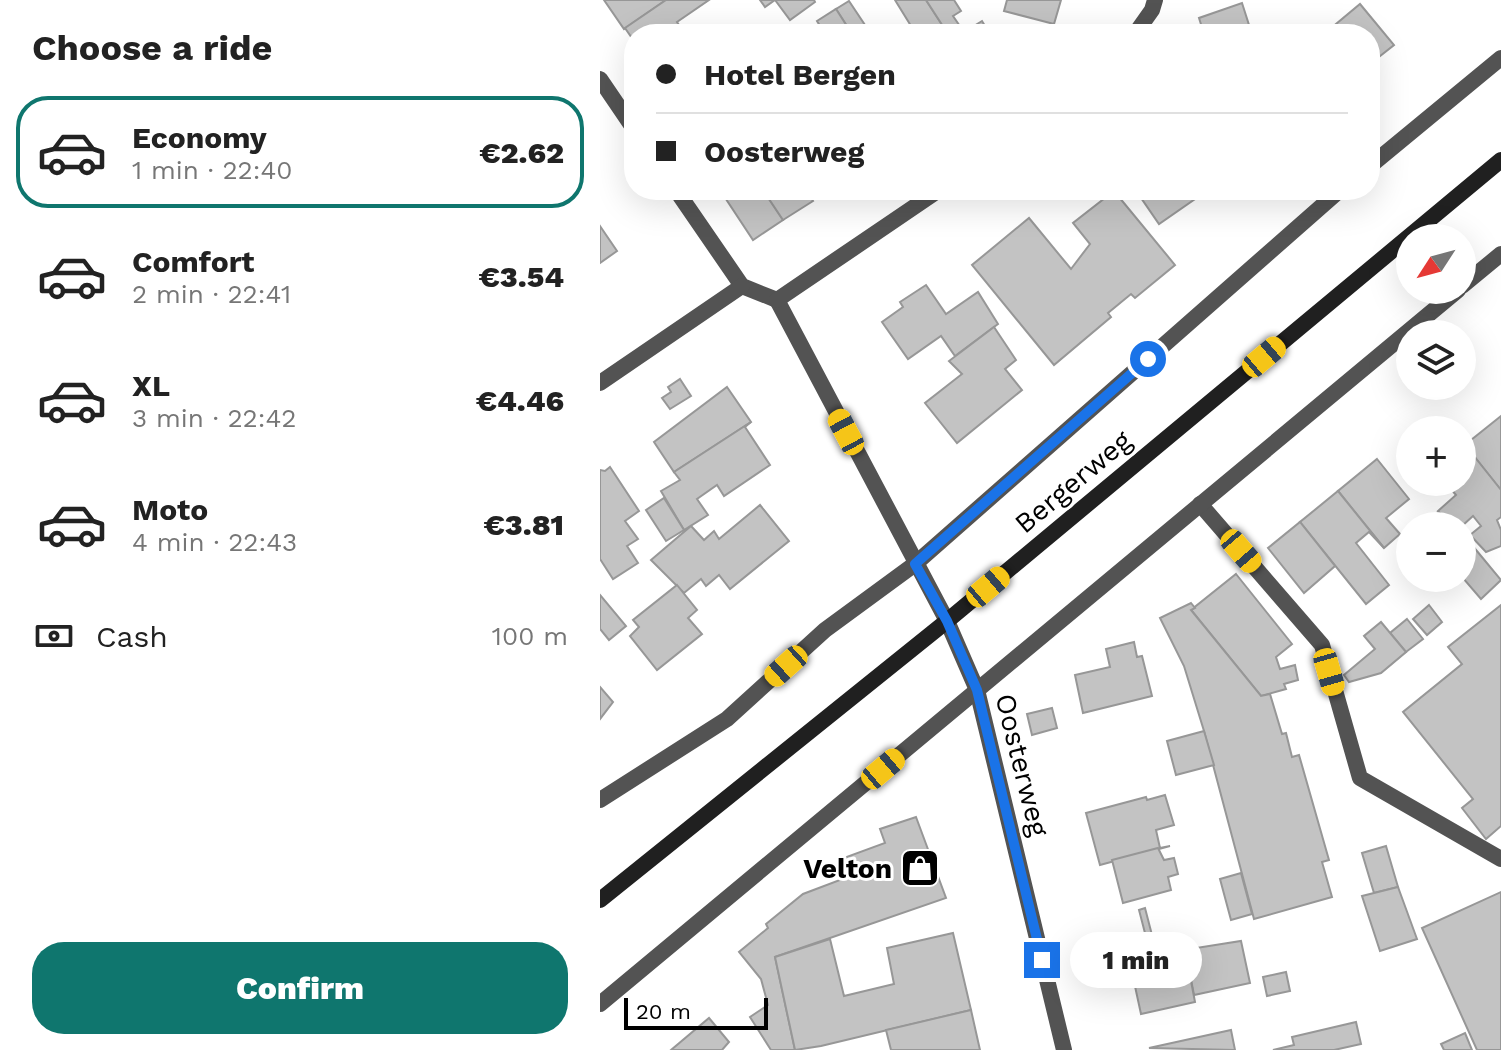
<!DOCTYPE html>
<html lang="en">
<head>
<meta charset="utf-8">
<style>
	:root { --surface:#fff; --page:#f2f2f2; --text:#222; --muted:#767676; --line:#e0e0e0; --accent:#0f766e }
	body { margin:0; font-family:"Work Sans",sans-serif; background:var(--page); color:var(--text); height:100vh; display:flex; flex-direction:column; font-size:30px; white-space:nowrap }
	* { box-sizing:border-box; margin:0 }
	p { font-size:26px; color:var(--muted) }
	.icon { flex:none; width:44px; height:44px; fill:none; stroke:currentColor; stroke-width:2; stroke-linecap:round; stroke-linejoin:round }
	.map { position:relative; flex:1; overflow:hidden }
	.sheet { display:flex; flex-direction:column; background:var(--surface); width:600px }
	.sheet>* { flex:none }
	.top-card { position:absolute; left:24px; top:24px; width:756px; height:176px; border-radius:32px; box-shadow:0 8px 32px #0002; display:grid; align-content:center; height:176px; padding:0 32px; background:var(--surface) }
	.needle { width:52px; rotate:234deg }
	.fabs { position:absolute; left:796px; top:224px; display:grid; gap:16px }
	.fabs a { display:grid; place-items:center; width:80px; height:80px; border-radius:50%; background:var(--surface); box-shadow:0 8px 32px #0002; font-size:40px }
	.scale { position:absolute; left:24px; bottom:20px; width:144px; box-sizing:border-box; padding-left:8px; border:4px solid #000; border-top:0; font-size:22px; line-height:28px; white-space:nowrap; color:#000; -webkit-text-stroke:6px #fff; paint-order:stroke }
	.end { position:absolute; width:36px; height:36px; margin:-18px; border:10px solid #1a73e8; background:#fff; box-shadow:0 0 0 4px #fff }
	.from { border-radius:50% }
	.bubble { position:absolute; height:56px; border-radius:28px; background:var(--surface); box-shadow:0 8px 32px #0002; font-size:26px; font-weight:800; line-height:56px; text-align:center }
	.car { position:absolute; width:24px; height:48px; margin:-24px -12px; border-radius:10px; box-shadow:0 0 6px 2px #0007; background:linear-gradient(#f5c518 24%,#345 0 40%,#f5c518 0 76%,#345 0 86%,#f5c518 0) }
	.top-card b { display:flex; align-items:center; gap:28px; height:76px; font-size:30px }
	.top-card b+b { border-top:2px solid var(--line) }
	.top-card i { width:20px; height:20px; background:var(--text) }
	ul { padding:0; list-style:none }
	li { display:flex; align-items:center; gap:24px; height:112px; margin:0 16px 12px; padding:0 16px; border:4px solid transparent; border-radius:32px }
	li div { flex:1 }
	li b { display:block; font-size:30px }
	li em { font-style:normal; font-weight:800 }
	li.active { border-color:var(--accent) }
	li>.icon { width:72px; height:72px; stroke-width:1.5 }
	h2 { padding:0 32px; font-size:36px; line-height:96px }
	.pay { display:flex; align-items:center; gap:20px; height:88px; padding:0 32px; font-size:30px }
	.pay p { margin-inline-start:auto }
	.button { display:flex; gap:16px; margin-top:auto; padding:16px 32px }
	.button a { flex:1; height:92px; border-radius:32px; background:var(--accent); color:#fff; font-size:32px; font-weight:800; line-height:92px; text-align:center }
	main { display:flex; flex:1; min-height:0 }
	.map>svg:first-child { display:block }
</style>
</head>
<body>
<main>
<section class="sheet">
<h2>Choose a ride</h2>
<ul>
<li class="active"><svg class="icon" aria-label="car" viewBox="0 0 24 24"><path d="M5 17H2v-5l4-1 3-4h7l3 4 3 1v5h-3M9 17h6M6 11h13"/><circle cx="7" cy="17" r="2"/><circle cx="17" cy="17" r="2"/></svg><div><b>Economy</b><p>1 min · 22:40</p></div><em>€2.62</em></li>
<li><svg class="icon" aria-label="car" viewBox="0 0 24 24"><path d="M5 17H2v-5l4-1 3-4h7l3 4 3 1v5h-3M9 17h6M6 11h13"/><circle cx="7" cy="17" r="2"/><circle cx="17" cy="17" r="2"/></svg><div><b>Comfort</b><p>2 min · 22:41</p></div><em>€3.54</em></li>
<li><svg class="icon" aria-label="car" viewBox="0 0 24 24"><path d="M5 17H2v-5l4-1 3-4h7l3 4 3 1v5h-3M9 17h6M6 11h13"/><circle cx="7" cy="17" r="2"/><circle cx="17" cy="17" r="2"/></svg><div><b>XL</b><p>3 min · 22:42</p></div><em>€4.46</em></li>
<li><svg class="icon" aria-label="car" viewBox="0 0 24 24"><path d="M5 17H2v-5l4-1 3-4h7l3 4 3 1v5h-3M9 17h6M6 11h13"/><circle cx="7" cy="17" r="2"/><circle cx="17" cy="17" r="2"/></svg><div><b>Moto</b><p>4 min · 22:43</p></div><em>€3.81</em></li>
</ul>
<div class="pay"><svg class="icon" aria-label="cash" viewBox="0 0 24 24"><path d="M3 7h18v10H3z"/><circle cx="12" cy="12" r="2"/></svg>Cash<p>100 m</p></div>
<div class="button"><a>Confirm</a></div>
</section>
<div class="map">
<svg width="901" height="1050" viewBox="0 0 901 1050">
	<rect width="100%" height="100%" fill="#fff"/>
	<!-- building -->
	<g fill="#c3c3c3" stroke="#979797" stroke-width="2">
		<path d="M4,0H66L24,29Z"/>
		<path d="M66,0H109L77,22L85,34H34V41L25,28Z"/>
		<path d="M160,0H214L215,2L190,20L175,0L165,7Z"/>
		<path d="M295,0H326L348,34H316Z"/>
		<path d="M326,0H354L361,11L353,16L364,32L382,21L390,34H348Z"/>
		<path d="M407,0H461L454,24L404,11Z"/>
		<path d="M249,1L265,25L252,34L236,9Z"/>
		<path d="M642,3L649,25L625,34H604L599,18Z"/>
		<path d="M760,4L794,45L770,64V34H724Z"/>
		<path d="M236,9L252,34H225L217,21Z"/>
		<path d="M120,190H163L183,220L153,240Z"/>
		<path d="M163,190H206L213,201L183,220Z"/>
		<path d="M539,190H608L559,224L537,192Z"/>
		<path d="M514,191L575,265L535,298L531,294L508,313L511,317L454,365L372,265L429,218L471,269L490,244L473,223Z"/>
		<path d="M0,226L17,251L0,263Z"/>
		<path d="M326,285L346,314L378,292L398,324L355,356L341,336L308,359L282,322L303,307L300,302Z"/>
		<path d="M394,327L416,360L405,369L422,390L357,443L325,403L362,374L349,361Z"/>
		<path d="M80,379L91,396L70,409L62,398L71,392L68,387Z"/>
		<path d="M127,387L151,422L74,472L54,442Z"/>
		<path d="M901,416V490L862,441L866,444Z"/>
		<path d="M151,422L145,427L170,465L124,496L117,485L97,499L108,515L84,530L61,491L80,480L74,472Z"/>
		<path d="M862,441L901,490V517L897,520L901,530V546L886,552L870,535L881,526L873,516L862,526H851L838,511L856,495L845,482H862Z"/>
		<path d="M777,459L809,499L786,518L800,534L784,548L738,491Z"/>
		<path d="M10,467L39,511L25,521L38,539L27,546L38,563L13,579L0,559V470L5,471Z"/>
		<path d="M738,491L784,548L769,532L756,543L789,585L766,604L700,522Z"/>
		<path d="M64,498L84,530L66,541L46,510Z"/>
		<path d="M160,505L189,541L130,589L119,575L106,586L101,579L84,593L51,560L91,526L104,540L114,531L119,539Z"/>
		<path d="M838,512L850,526H830L826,522Z"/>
		<path d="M700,522L735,566L704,593L668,548Z"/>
		<path d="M867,539L901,580L881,599L862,577V540L864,542Z"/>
		<path d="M636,574L692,644L676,657L680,669L695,665L698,680L684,684L686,689L661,696L591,610Z"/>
		<path d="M77,585L97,610L88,618L102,634L57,670L30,636L39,627L33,620Z"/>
		<path d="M0,595L26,626L9,640L0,629Z"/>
		<path d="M591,603L595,608L591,610L661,696L670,694L682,734L686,733L692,757L699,755L729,860L722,862L732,897L654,919L604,731L584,666L560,618Z"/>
		<path d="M829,605L842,622L827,635L813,619Z"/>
		<path d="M901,605V826L886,839L862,808L873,799L803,712L862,664L848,647Z"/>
		<path d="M807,619L823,639L806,652L790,633Z"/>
		<path d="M781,622L806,652L781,673L749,682L744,675L775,649L764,636Z"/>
		<path d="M534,642L537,657L542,656L552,696L483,713L475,675L510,667L506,649Z"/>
		<path d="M0,687L13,702L0,719Z"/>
		<path d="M452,708L457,728L432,735L427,714Z"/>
		<path d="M604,731L614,765L576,775L567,741Z"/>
		<path d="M565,795L574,825L556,830L560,848L570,846L500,865L486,813L546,797L547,800Z"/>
		<path d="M316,817L346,898L175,957L195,1050H171L150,1017L168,1005L161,979L139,952L168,928L166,924L203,894L248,877L241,859L285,843L280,829Z"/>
		<path d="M786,846L798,887L774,893L762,853Z"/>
		<path d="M558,848L564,860L574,858L578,874L568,877L571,890L523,903L512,860Z"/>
		<path d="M641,873L652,914L631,920L620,879Z"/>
		<path d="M798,887L817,939L780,951L762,896Z"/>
		<path d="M901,892V1050H877L822,928Z"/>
		<path d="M545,908L552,935L546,937L539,910Z"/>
		<path d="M353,933L371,1010L221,1046L195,1050L175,957L230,939L244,996L294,984L287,948Z"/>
		<path d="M641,941L650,983L594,995L588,965L599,961L596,948Z"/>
		<path d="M588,965L595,1002L541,1014L533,977Z"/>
		<path d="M686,972L690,991L667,996L663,977Z"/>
		<path d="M371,1010L380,1050H291L286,1030Z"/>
		<path d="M109,1018L129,1042L122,1050H71Z"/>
		<path d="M756,1022L761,1044L734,1050H673L694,1045L692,1037Z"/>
		<path d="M631,1030L635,1050L549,1048Z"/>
		<path d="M865,1033L872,1050H844L841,1044Z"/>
	</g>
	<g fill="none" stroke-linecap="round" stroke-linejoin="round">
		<!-- lane -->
		<path stroke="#535353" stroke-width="16" d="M600,504L722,645L760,778L901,859"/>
		<!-- street -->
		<g stroke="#535353" stroke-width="16">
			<path d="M535,34L552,10L555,0"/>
			<path d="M0,79L34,129"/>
			<path d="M770,166L901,58"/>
			<path d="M76,190L142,286L177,300"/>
			<path d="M862,286L901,254"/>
			<path d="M177,300L347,621L377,690L464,1050"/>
			<path d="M177,300L339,190"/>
			<path d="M0,383L142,286"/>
			<path d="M0,800L127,719L225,630L315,564L740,190"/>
			<path d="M0,1004L858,290"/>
		</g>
		<!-- secondary -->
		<path stroke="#202020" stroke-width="16" d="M0,900L347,621L901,160"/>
	</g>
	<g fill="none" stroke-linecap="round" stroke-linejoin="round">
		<!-- route -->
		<path stroke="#1a73e8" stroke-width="10" d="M442,960L377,690L347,621L315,564L548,359"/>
	</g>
	<!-- icons -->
	<defs>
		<g id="shop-square" transform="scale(2)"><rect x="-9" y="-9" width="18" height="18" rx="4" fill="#000" stroke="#fff"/><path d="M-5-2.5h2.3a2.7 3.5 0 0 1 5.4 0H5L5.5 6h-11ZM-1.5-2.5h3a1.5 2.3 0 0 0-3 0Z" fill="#fff"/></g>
	</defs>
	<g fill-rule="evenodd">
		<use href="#shop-square" x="320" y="868"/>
	</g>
	<g text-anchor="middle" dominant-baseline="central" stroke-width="6" stroke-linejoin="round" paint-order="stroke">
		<!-- street labels -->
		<g font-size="28" fill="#000" stroke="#fff">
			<text transform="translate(473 482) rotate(-40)">Bergerweg</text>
			<text transform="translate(422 765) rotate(76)">Oosterweg</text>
		</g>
		<!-- poi labels -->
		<g font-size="28" font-weight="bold" fill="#000" stroke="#fff" text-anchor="end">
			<text x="292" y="868">Velton</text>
		</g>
	</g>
</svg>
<div class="fabs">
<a><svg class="needle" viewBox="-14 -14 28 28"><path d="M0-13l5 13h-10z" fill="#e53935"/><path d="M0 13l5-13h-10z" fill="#767676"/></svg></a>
<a><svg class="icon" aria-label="layers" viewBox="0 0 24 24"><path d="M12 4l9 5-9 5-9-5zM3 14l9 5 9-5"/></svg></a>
<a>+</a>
<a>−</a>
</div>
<div class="scale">20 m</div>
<i class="end from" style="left:548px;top:359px"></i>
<i class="end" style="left:442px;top:960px"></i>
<div class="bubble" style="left:470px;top:932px;width:132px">1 min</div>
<i class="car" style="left:664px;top:357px;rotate:50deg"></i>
<i class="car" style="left:246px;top:432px;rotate:332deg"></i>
<i class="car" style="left:641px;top:551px;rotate:139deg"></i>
<i class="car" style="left:388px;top:587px;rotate:50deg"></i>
<i class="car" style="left:186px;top:666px;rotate:228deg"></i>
<i class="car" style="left:729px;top:672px;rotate:164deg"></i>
<i class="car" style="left:283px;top:769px;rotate:50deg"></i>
<div class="top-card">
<b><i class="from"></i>Hotel Bergen</b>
<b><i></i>Oosterweg</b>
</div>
</div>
</main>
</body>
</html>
